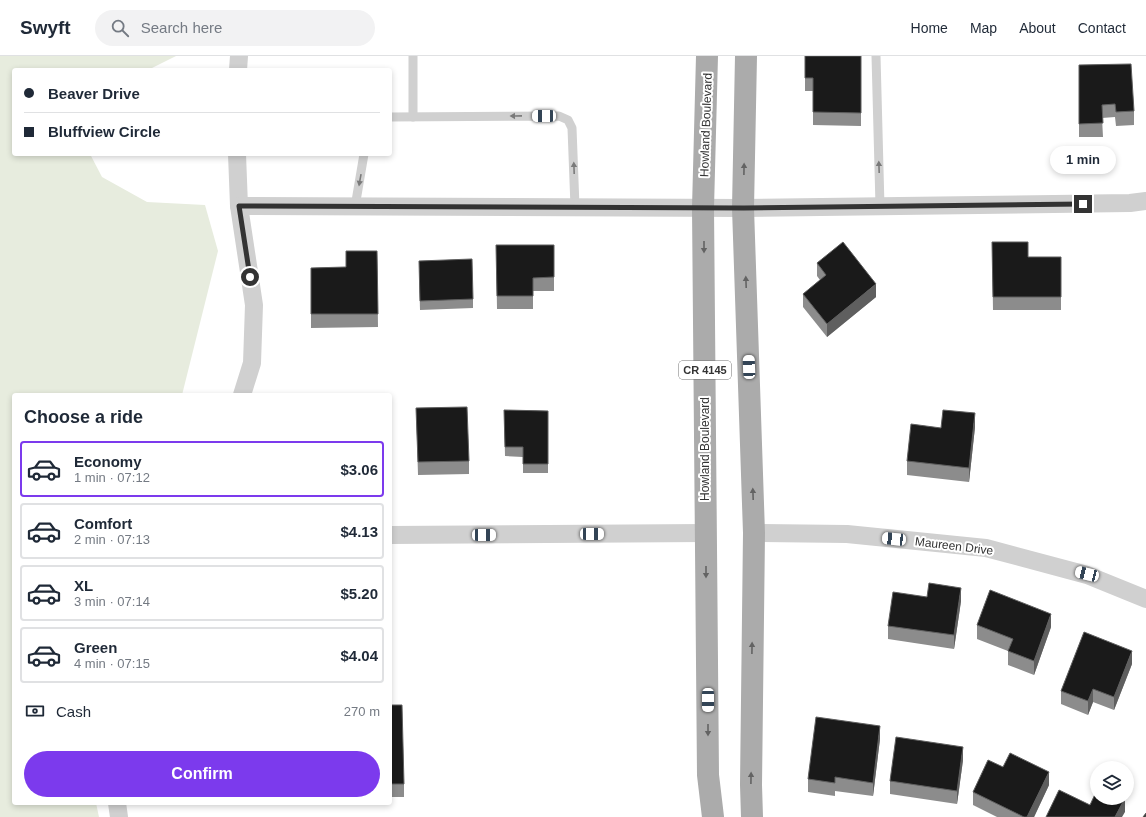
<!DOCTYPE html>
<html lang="en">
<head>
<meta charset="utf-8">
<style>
	:root { --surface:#fff; --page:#f2f2f3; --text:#1f2937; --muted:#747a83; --line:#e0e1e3; --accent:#7c3aed }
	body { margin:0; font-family:Helvetica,sans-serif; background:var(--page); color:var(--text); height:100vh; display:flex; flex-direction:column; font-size:15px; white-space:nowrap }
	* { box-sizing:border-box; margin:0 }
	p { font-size:13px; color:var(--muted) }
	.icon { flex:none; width:22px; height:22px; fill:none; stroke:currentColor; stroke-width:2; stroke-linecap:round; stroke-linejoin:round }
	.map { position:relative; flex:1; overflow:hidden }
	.sheet { position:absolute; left:12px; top:337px; width:380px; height:412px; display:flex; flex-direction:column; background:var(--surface); border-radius:4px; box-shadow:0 2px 6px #0003 }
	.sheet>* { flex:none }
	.hud { position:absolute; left:12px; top:12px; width:380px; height:88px; border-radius:4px; box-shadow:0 2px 6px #0003; display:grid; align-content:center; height:88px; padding:0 12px; background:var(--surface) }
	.fabs { position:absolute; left:1090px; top:705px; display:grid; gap:8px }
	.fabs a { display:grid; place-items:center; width:44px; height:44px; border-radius:50%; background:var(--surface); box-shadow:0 2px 6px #0003; font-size:20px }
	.end { position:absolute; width:18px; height:18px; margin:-9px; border:5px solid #333; background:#fff; box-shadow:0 0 0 2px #fff }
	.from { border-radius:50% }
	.bubble { position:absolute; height:28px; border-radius:14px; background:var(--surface); box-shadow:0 2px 6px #0003; font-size:13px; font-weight:700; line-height:28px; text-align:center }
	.car { position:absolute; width:12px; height:24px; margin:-12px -6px; border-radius:5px; box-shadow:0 0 3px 1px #0007; background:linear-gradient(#fff 24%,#345 0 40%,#fff 0 76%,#345 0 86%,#fff 0) }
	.hud b { display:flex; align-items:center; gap:14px; height:38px; font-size:15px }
	.hud b+b { border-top:1px solid var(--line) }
	.hud i { width:10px; height:10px; background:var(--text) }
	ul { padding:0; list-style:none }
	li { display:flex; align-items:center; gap:12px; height:56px; margin:0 8px 6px; padding:0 4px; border:2px solid var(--line); border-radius:4px }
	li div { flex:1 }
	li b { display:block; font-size:15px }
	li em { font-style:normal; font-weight:700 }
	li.on { border-color:var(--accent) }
	li>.icon { width:36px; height:36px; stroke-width:1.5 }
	h2 { padding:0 12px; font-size:18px; line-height:48px }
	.pay { display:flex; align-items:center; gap:10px; height:44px; padding:0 12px; font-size:15px }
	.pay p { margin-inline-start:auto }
	.primary-button { display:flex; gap:8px; margin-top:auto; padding:8px 12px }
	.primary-button a { flex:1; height:46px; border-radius:24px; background:var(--accent); color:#fff; font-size:16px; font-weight:700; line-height:46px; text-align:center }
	header { display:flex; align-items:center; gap:24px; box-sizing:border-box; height:56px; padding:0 20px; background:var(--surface); border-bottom:1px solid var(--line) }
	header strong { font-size:19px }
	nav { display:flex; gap:22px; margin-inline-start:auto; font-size:14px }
	.search { width:280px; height:36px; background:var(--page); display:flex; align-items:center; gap:10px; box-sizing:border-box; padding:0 14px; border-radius:22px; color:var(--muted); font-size:15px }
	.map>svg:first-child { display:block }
</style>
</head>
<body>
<header>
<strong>Swyft</strong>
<div class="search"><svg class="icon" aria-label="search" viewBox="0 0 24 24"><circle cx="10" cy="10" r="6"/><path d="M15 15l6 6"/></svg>Search here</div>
<nav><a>Home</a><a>Map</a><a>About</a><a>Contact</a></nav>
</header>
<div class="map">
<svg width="1146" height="761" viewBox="0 0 1146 761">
	<rect width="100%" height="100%" fill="#fff"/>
	<!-- green -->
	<path fill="#e7ecde" d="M0,0H176L148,14H14V98H90L102,121L147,146L205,149L218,195L182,339H14V747H96L99,761H0Z"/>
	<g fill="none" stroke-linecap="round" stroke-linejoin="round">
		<!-- service -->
		<g stroke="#d0d0d0" stroke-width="9">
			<path d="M876,0L880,150"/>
			<path d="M390,61L559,60L568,64L572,72L575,151"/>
			<path d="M413,61V0"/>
			<path d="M355,151L364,98"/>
		</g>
		<!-- minor -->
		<g stroke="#d0d0d0" stroke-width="18">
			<path d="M238,14L239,0"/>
			<path d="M237,98L239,150L254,249L252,307L242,339"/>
			<path d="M239,150L743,152L1130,147L1146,145"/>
			<path d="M754,477L847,478L986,492L1087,519L1146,543"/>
			<path d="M390,479L706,477"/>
			<path d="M117,747L119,761"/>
		</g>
		<!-- primary -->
		<g stroke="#ababab" stroke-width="22">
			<path d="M707,0L703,152L708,719L713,761"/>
			<path d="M746,0L743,152L754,477L751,729L752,761"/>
		</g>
	</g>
	<!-- wall -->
	<g fill="#8c8c8c">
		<path d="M805,0H861V70L813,69V35H805Z"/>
		<path d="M1079,9L1134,55V69L1116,70L1115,61L1102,62L1103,81H1079Z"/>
		<path d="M992,186L1028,201H1061V254H993Z"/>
		<path d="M496,189H554V235H533V253H497Z"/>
		<path d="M377,195L378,271L311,272V212L346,211Z"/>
		<path d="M817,207L876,241L827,281L803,251V238L820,224L817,220Z"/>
		<path d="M419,214L473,243V252L420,254Z"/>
		<path d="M416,352L469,405V418L418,419Z"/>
		<path d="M504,354L548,355V417H523V401L505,400Z"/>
		<path d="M975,371L969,426L907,419V405L941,372Z"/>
		<path d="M927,541L961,545L954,593L888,583V570Z"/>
		<path d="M977,569L1051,571L1034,619L1008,609V595L977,583Z"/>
		<path d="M1132,608L1114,654L1093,646L1088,659L1061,648V635Z"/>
		<path d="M390,649L404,728V741H390Z"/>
		<path d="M880,683L873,740L835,735V740L808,736V723Z"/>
		<path d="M963,704L957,748L890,738V725Z"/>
		<path d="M1003,711L1049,729L1034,761H997L973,749V736Z"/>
	</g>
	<!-- shaded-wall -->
	<g fill="#5f5f5f">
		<path d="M876,228V241L827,281V268Z"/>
		<path d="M975,357V371L969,426V412Z"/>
		<path d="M961,532V545L954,593V579Z"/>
		<path d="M1051,558V571L1034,619V605Z"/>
		<path d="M1132,595V608L1114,654V641Z"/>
		<path d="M1093,633V646L1088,659V645Z"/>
		<path d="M880,670V683L873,740V727Z"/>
		<path d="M963,691V704L957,748V735Z"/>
		<path d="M1049,716V729L1034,761H1027Z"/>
		<path d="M1125,742V756L1122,761H1115Z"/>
	</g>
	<!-- building -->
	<g fill="#1a1a1a" stroke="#5f5f5f">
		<path d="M805,0H861V57L813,56V22H805Z"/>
		<path d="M1131,8L1134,55L1116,56L1115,48L1102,49L1103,67L1079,68V9Z"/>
		<path d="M843,186L876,228L827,268L803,238L826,219L817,207Z"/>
		<path d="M992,186H1028V201H1061V241H993Z"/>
		<path d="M496,189H554V221L533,222V240H497Z"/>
		<path d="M346,195H377L378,258H311V212L346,211Z"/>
		<path d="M472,203L473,243L420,245L419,205Z"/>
		<path d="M467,351L469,405L418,406L416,352Z"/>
		<path d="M504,354L548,355V408H523V391H505Z"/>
		<path d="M943,354L975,357L969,412L907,405L911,368L941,372Z"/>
		<path d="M929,527L961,532L954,579L888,570L893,536L927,541Z"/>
		<path d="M990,534L1051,558L1034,605L1008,595L1013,583L977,569Z"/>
		<path d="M1084,576L1132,595L1114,641L1093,633L1088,645L1061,635Z"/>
		<path d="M390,649H402L404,728H390Z"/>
		<path d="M816,661L880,670L873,727L835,721V727L808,723Z"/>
		<path d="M896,681L963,691L957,735L890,725Z"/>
		<path d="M1010,697L1049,716L1027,761H1024L973,736L988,704L1003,711Z"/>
		<path d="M1059,734L1090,749L1097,734V742H1125L1115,761H1046Z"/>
		<path d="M1146,757V761H1143Z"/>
	</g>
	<!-- one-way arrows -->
	<defs><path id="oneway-solid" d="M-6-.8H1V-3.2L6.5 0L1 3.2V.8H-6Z"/></defs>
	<g fill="#7a7a7a">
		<use href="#oneway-solid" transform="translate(516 60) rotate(179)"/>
		<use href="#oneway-solid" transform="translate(879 111) rotate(-92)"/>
		<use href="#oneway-solid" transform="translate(574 112) rotate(-92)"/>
		<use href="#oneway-solid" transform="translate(360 124) rotate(100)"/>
	</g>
	<g fill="#636363">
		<use href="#oneway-solid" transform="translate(744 113) rotate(-89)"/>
		<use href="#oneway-solid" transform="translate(704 191) rotate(90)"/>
		<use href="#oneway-solid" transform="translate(746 226) rotate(-92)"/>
		<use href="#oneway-solid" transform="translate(753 438) rotate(-92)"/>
		<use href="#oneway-solid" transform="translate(706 516) rotate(90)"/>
		<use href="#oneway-solid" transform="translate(752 592) rotate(-89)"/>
		<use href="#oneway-solid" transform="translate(708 674) rotate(90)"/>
		<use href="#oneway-solid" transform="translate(751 722) rotate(-89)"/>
	</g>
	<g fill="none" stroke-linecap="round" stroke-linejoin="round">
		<!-- route -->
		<path stroke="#333" stroke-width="5" d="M250,221L239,150L744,152L1083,148"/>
	</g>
	<g text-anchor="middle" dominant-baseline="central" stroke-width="4" stroke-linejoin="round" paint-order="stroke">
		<!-- shield labels -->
		<rect fill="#fff" stroke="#707070" stroke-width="1" x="679" y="305" width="52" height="18" rx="3"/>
		<g font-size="11" font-weight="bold" fill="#333">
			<text x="705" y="314">CR 4145</text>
		</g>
		<!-- street labels -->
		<g font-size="12" fill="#333" stroke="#fff">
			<text transform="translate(706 69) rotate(-88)">Howland Boulevard</text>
			<text transform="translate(705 393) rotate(-90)">Howland Boulevard</text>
			<text transform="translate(954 490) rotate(7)">Maureen Drive</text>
		</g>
	</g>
</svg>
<div class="fabs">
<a><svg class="icon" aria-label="layers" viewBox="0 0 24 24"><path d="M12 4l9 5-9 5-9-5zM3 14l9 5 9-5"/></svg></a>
</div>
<i class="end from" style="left:250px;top:221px"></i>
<i class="end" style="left:1083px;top:148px"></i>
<div class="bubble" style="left:1050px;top:90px;width:66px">1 min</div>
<i class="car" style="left:544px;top:60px;rotate:270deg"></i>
<i class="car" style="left:749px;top:311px;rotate:358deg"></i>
<i class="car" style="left:592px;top:478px;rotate:90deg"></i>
<i class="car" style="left:484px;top:479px;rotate:90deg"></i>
<i class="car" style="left:894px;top:483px;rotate:276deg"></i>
<i class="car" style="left:1087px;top:518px;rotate:284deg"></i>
<i class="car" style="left:708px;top:644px;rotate:180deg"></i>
<div class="hud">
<b><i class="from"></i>Beaver Drive</b>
<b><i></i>Bluffview Circle</b>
</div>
<section class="sheet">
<h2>Choose a ride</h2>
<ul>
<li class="on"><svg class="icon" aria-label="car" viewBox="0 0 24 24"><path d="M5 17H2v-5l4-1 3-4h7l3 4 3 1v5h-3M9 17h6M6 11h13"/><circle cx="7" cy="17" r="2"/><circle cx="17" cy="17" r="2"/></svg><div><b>Economy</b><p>1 min · 07:12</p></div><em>$3.06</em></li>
<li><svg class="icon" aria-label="car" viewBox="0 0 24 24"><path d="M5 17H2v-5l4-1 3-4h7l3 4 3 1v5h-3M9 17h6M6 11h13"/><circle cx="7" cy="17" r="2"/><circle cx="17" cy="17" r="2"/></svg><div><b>Comfort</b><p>2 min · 07:13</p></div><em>$4.13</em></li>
<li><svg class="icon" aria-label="car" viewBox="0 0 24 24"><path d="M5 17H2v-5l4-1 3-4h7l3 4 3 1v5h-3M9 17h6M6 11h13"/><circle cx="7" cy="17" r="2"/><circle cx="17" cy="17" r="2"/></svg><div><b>XL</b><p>3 min · 07:14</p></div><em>$5.20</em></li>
<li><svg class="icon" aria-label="car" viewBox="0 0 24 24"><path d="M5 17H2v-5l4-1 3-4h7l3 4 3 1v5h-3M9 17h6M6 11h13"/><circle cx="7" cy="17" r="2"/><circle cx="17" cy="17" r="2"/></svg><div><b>Green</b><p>4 min · 07:15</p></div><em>$4.04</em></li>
</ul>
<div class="pay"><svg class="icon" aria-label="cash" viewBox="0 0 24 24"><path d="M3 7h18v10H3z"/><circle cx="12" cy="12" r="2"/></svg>Cash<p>270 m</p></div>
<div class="primary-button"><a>Confirm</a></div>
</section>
</div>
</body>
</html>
